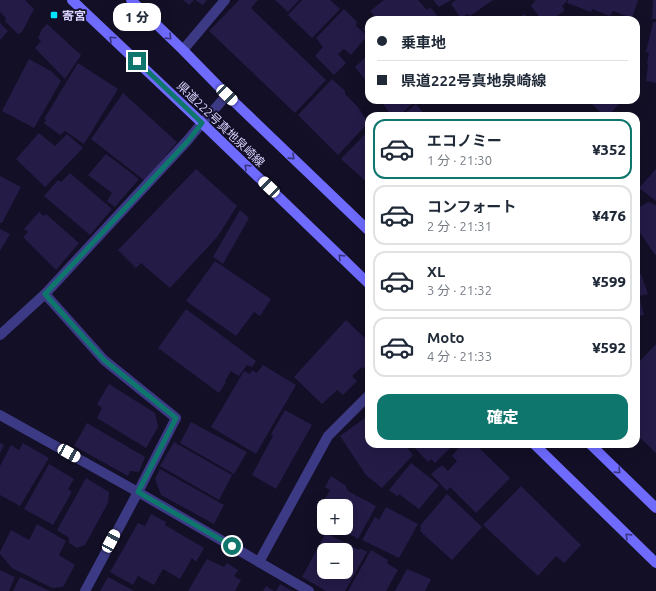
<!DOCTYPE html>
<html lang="ja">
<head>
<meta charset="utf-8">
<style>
	:root { --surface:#fff; --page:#f2f2f3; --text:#1f2937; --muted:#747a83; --line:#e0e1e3; --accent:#0f766e }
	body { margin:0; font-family:Ubuntu,"Noto Sans JP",sans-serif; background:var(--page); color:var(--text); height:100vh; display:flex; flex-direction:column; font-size:15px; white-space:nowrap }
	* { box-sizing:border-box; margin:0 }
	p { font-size:13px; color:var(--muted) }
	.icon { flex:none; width:22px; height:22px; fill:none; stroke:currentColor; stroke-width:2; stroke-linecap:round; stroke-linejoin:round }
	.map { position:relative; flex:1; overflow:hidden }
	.details { position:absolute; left:365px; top:112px; width:275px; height:336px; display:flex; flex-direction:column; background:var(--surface); border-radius:12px; box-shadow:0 4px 16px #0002 }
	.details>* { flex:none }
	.hud { position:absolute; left:365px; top:16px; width:275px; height:88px; border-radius:12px; box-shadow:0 4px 16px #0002; display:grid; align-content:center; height:88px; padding:0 12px; background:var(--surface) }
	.controls { position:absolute; left:317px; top:499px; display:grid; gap:8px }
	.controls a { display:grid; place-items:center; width:36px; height:36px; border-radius:8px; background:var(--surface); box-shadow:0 4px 16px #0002; font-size:20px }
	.end { position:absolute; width:18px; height:18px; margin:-9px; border:5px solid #0f766e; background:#fff; box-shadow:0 0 0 2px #fff }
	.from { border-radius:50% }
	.bubble { position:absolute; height:28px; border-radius:12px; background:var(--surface); box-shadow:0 4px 16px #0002; font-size:13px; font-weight:800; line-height:28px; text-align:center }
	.car { position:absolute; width:12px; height:24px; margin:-12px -6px; border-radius:5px; box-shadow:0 0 3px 1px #0007; background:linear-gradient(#fff 24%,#345 0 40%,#fff 0 76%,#345 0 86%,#fff 0) }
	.hud b { display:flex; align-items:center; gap:14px; height:38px; font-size:15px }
	.hud b+b { border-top:1px solid var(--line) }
	.hud i { width:10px; height:10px; background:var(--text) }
	ul { padding:7px 0 0; list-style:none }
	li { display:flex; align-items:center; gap:12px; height:60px; margin:0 8px 6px; padding:0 4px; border:2px solid var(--line); border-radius:12px }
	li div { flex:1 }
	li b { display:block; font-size:15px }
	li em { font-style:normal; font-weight:800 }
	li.selected { border-color:var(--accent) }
	li>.icon { width:36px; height:36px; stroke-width:1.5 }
	.cta { display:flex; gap:8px; margin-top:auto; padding:8px 12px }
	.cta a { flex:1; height:46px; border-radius:12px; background:var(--accent); color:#fff; font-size:16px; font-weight:800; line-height:46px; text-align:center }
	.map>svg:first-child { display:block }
</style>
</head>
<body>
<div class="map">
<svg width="656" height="591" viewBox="0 0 656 591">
	<rect width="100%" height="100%" fill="#130f26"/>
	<!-- building -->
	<g fill="#241b47" fill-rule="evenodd">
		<path d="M0,0H25L34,9L22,32L18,34L5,21L6,18L0,12Z"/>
		<path d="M183,0H194L189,5Z"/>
		<path d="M195,0H207L203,5Z"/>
		<path d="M239,0H258L251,8L326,80L295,113L209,31Z"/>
		<path d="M275,0H299L288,12Z"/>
		<path d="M302,0H330L340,9L312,38L288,15Z"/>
		<path d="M384,0H418L427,10L430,7L440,19L373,20L375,17L370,11Z"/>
		<path d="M433,0H451L439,7Z"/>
		<path d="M456,0H493L470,16L468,14L461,18L451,4Z"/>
		<path d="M536,0H566L567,1L562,6L564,8V11L552,20H542L531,6Z"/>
		<path d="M568,0H638L632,18L613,11L610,16L592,9L591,12L567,3Z"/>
		<path d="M653,0H656V19H652Z"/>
		<path d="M344,9L357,22L356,26L367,36L351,55L344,49L338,54L346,63L334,75L315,56L323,47L316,38Z"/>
		<path d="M524,14L530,20H517Z"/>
		<path d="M653,22H656V83L646,81L648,65L647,64L649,53L646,52Z"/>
		<path d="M0,23L8,31L0,40Z"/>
		<path d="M369,23V36L363,29Z"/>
		<path d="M47,24L81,55L65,79L35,48L41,41L38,38L42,29Z"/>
		<path d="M369,54V85L355,67Z"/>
		<path d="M29,59L51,71L61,81L34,128L2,111Z"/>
		<path d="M78,63L118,89L84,144L65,131L60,135L44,123L46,120L44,119Z"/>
		<path d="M332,79L345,91V94L358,107L368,123L338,155L298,115Z"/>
		<path d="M123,93L177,142L145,181L91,139Z"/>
		<path d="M380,100H413L414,102L399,116H392Z"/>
		<path d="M588,100H623L608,116H604Z"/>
		<path d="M416,104L426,116H401Z"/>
		<path d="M369,130V184L341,159Z"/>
		<path d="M39,133L55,146L67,134L83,148L45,187L16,159Z"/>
		<path d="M106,154L139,179L115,207L107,201L112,193L88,175Z"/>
		<path d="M196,169L237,206L218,236L170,288L141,263L136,268L118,250Z"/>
		<path d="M656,169V201L639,188Z"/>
		<path d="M70,173L112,209L90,235L44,196L58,180L61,182Z"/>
		<path d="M0,176L21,187L2,223H0Z"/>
		<path d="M649,202L656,205V254L655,255L639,231L636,232V209Z"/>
		<path d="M240,210L249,218L223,264L213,257Z"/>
		<path d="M39,212L44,216L46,214L79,243L56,270L23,237L28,232L24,229Z"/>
		<path d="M0,229L10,234L0,251Z"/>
		<path d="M215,261L271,299L260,316L254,312L236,336L186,301Z"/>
		<path d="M641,274L648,294L639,296L644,315L636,317V275Z"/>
		<path d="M186,309L256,361L252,367L247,365L239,376L231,371L225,381L226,382L219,393L158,348Z"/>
		<path d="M346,320L369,342V363L363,369L362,367L352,376L357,381L343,395L337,390L322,404L294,377Z"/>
		<path d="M656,344V453L636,434V365Z"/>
		<path d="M263,365L296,385L256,454L211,427L244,371L250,374L252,370L257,373Z"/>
		<path d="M109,384L155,413L158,427L146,448L97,418L102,408L97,404Z"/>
		<path d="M285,410L312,425L276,489L252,475L273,436L271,434Z"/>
		<path d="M369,415V444H404L413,455L382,488L366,475L340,436Z"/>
		<path d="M191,422L247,452L234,474L180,443Z"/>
		<path d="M87,423L145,457L139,472L130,471L128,476L74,446Z"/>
		<path d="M174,442L232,475L219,500L160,466Z"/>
		<path d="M0,443L4,445L0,453Z"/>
		<path d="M23,443L49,458L20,506L0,495V466L11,445L19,450Z"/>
		<path d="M411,444H454L435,463L431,459L428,462Z"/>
		<path d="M462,444H466L470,448L473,444H475L510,478L476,513L450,487L447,491L431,474L442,465L448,471L457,461L452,456Z"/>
		<path d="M411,463L439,485L419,509L399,494L397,496L389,490Z"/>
		<path d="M49,464L74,479L68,489L72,492L53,525L24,509Z"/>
		<path d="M160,469L224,505L214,524L161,495L155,479Z"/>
		<path d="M331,476L345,485L348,491L376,506L358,539L347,533L345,536L331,528H346V506H324V520L316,516L330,490L325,487Z"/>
		<path d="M86,478L109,492L108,503L85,545L77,548L69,543V538L57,530Z"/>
		<path d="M521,486L581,545L564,563L556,556L538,576L483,525Z"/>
		<path d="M447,494L482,527L452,560L420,531L421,528L420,526Z"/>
		<path d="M386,507L418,524L399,558L362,540L375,517L379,520Z"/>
		<path d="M151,514L166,522L165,525L204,548L196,562L192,558L180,579L163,569L154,585L138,576L133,585L110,572L138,523L145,526Z"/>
		<path d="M37,524L66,541L59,555L75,565L63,587L52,588L12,568L0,554V552L11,530L29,540Z"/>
		<path d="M326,533L359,550L360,548L367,552L345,591H326L302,577ZM324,550H346V572H324Z"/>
		<path d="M371,550L388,560L387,563L398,570L386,591H348Z"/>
		<path d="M207,559L224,567L227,563L238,570L234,576L241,580L235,591H188Z"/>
		<path d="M407,569L431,579L425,591H395Z"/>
		<path d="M0,570L15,577L9,591H0Z"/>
		<path d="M20,577L50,591H13Z"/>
		<path d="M108,577L134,591H100Z"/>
		<path d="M280,584L292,591H276Z"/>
		<path d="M266,586L274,591H263Z"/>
	</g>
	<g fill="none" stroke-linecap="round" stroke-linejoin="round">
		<!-- minor -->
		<g stroke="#3d3a85" stroke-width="10">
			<path d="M183,50L225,0"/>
			<path d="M45,294L104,360L176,418L138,492L85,591"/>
			<path d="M0,335L45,294L187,141L202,123L227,95"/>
			<path d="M0,415L138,492L309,591"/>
			<path d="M259,562L328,436L369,395"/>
		</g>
		<!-- secondary -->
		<g stroke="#6f6bff" stroke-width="10">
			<path d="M72,0L202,123L369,284"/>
			<path d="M131,0L183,50L227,95L369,231"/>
			<path d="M534,444L656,563"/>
			<path d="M590,444L656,508"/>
		</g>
	</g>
	<!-- one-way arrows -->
	<defs><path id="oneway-chevron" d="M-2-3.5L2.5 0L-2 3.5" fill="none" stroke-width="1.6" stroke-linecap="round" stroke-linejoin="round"/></defs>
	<g stroke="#38347d">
		<use href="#oneway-chevron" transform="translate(169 37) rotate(44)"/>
		<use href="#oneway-chevron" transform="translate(112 39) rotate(-137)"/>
		<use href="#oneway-chevron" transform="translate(292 157) rotate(44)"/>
		<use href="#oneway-chevron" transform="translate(247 167) rotate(-136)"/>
		<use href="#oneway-chevron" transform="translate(341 257) rotate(-136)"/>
		<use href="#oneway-chevron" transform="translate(618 471) rotate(44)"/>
		<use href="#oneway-chevron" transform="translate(628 536) rotate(-136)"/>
	</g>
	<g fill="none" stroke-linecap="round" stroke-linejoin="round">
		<!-- route -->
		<path stroke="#0f766e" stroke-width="5" d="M137,61L202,123L188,141L45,294L104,360L176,418L138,492L232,546"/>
	</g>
	<!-- markers -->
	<rect fill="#00e5ff" stroke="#130f26" stroke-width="1.5" x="50" y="11" width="8" height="8" rx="2"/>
	<g text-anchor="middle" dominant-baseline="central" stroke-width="3.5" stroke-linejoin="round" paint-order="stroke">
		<!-- poi labels -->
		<g font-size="12" font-weight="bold" fill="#d9d4ff" stroke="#130f26" text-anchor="start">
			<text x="62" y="15">寄宮</text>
		</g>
		<!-- street labels -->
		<g font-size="12" fill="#d9d4ff" stroke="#130f26">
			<text transform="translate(221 124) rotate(44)">県道222号真地泉崎線</text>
		</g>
	</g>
</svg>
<div class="controls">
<a>+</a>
<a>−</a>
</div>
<i class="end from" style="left:232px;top:546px"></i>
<i class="end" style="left:137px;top:61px"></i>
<div class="bubble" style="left:113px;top:3px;width:48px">1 分</div>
<i class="car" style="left:227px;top:95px;rotate:134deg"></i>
<i class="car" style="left:269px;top:187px;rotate:314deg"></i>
<i class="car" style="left:69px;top:453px;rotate:119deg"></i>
<i class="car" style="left:111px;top:541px;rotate:28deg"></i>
<div class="hud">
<b><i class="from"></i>乗車地</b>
<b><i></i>県道222号真地泉崎線</b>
</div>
<section class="details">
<ul>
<li class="selected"><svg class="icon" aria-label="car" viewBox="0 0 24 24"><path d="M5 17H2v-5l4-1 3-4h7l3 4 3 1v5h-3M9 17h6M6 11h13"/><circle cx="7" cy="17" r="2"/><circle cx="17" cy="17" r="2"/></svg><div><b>エコノミー</b><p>1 分 · 21:30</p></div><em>¥352</em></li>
<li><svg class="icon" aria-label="car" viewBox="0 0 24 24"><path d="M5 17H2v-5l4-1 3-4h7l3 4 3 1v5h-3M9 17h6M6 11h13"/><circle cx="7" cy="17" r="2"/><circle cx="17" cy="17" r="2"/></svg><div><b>コンフォート</b><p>2 分 · 21:31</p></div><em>¥476</em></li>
<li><svg class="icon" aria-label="car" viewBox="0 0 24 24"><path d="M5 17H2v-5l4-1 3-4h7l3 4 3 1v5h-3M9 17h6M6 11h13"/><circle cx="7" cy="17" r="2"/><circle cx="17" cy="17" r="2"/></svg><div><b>XL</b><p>3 分 · 21:32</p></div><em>¥599</em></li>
<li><svg class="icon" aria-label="car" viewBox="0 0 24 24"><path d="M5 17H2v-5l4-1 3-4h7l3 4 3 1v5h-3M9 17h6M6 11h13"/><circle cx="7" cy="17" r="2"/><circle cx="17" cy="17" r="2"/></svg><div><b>Moto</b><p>4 分 · 21:33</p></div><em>¥592</em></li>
</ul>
<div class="cta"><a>確定</a></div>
</section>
</div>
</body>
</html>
